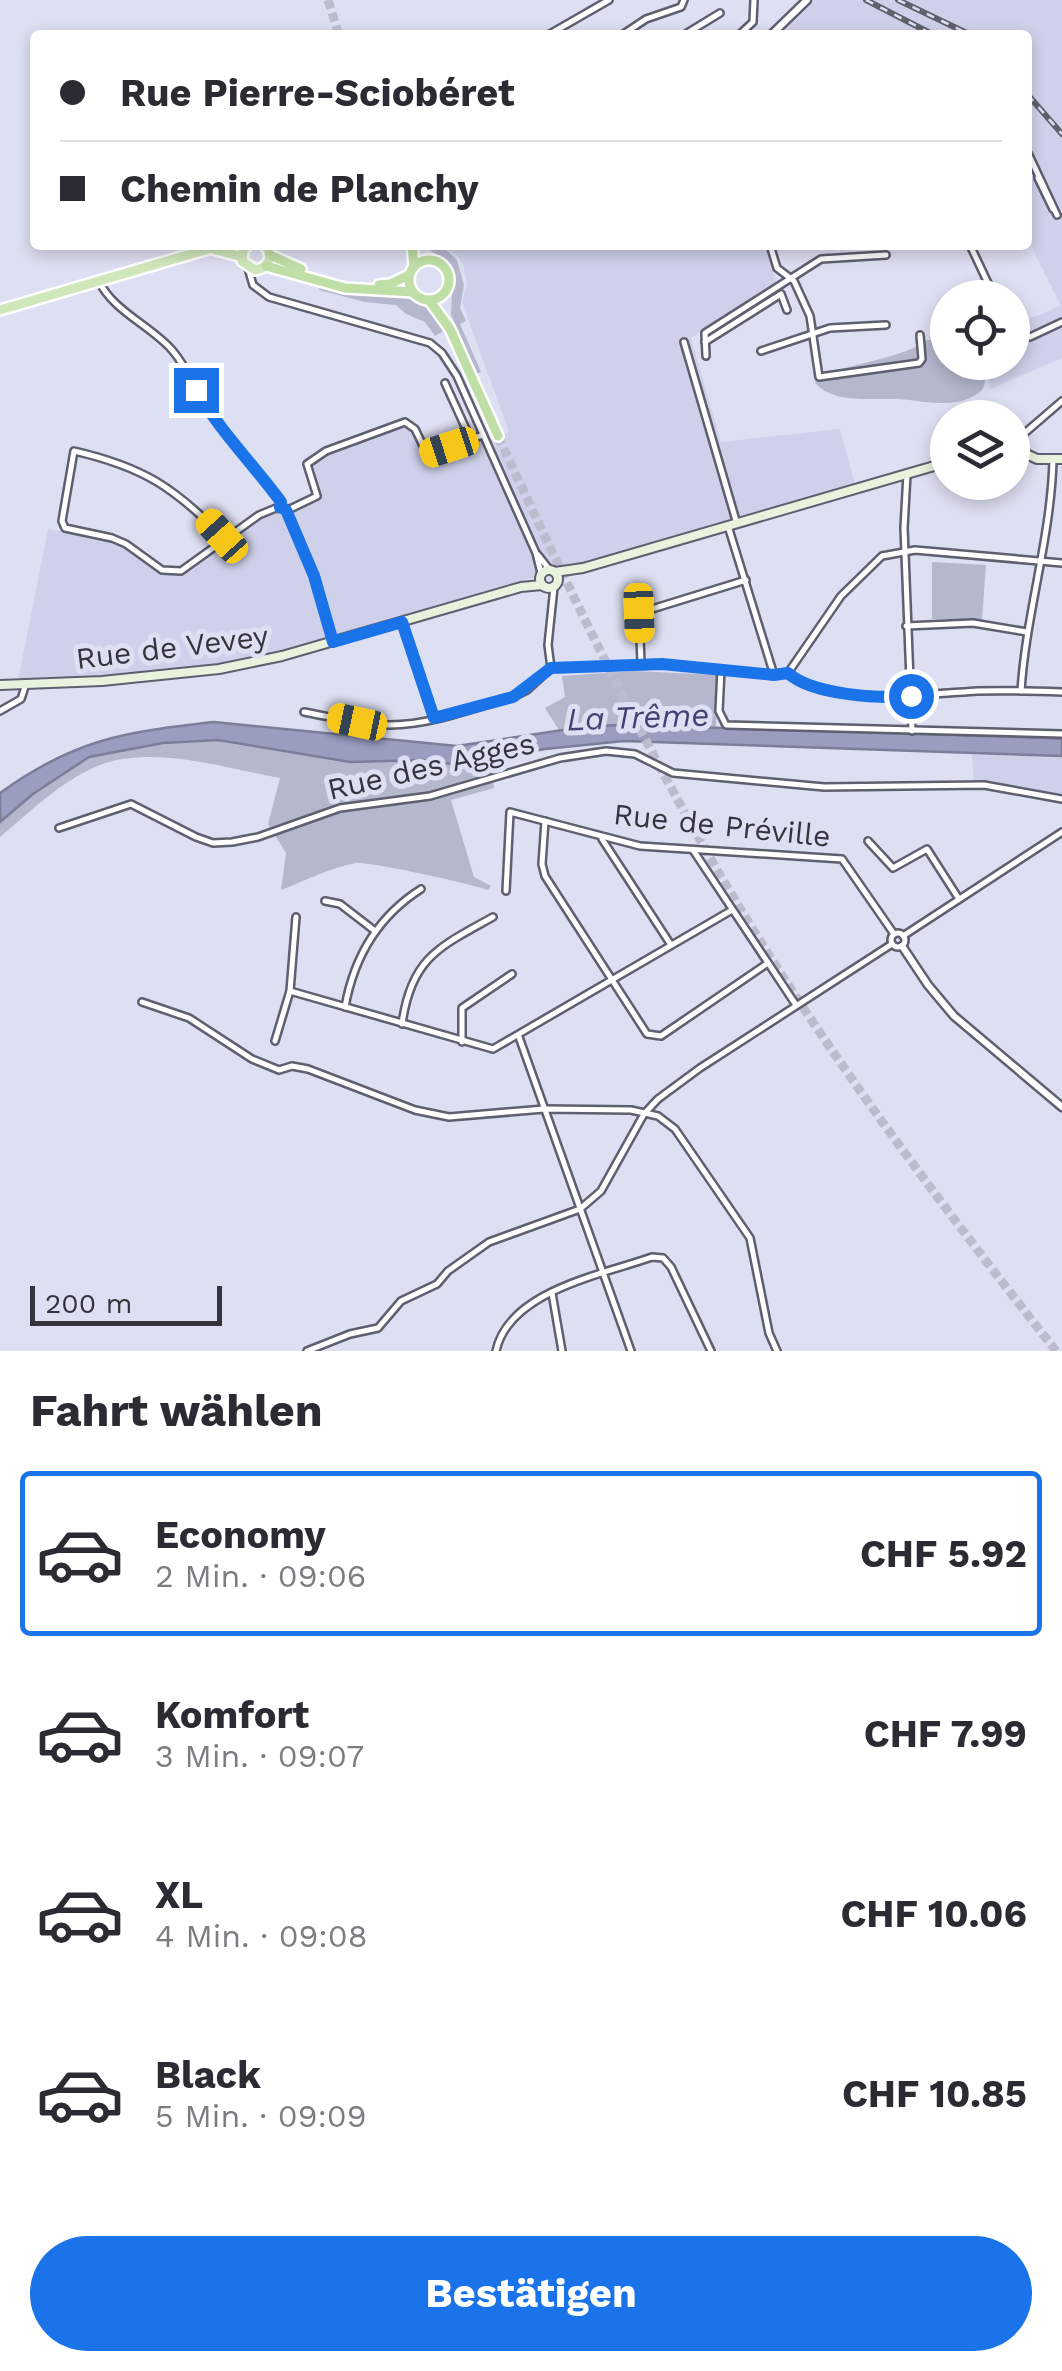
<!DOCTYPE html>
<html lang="de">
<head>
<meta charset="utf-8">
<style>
	:root { --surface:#fff; --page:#f7f7f7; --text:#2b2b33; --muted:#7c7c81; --line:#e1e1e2; --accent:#1a73e8 }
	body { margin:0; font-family:"Work Sans",sans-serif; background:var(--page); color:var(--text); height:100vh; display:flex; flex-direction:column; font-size:38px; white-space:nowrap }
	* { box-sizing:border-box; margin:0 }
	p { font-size:32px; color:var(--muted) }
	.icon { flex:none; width:55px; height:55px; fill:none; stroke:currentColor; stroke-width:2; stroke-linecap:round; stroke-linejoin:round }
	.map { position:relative; height:1351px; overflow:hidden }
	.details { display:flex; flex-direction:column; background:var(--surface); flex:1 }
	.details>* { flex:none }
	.top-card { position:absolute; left:30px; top:30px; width:1002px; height:220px; border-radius:10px; box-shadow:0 5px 15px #0003; display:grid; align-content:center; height:220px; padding:0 30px; background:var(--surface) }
	.tools { position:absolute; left:930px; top:280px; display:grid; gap:20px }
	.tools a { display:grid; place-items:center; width:100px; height:100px; border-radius:50%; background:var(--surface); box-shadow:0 5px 15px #0003; font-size:50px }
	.scale { position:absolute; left:30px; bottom:25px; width:192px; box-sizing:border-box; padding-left:10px; border:5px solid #34353c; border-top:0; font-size:28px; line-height:35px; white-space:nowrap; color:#34353c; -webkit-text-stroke:8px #dddff2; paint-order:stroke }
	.end { position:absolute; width:45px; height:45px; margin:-22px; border:12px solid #1a73e8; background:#fff; box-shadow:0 0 0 5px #fff }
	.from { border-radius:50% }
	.car { position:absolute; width:30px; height:60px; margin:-30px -15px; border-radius:12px; box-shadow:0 0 8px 2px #0007; background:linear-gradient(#f5c518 24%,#345 0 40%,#f5c518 0 76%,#345 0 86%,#f5c518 0) }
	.top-card b { display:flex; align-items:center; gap:35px; height:95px; font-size:38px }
	.top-card b+b { border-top:2px solid var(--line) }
	.top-card i { width:25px; height:25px; background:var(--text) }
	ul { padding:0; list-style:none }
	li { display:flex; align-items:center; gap:30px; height:165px; margin:0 20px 15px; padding:0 10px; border:5px solid transparent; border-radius:10px }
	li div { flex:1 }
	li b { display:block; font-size:38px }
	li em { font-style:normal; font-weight:700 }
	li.on { border-color:var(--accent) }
	li>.icon { width:90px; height:90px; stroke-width:1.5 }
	h2 { padding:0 30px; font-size:45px; line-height:120px }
	.cta { display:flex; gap:20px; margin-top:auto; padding:20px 30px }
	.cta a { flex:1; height:115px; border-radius:60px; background:var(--accent); color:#fff; font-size:40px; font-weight:700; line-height:115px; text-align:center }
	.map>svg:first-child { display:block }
</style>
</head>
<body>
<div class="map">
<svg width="1062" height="1351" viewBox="0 0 1062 1351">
	<rect width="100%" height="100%" fill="#dddff2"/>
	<!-- built -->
	<g fill="#cfd1ea">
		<path d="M815,0H1062V358L990,389L989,363L1012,362L1013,325L1061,306L1028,240V35H781Z"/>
		<path d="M438,245H765L776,282L691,338L721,442L840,429L855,484L274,653L193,668L18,681L48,529L117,543L156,572L167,575L185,573L250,524L313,495L306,464L325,450L401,421L417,425L429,450L487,430L491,439L509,432L462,302L467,285L463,265L457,255Z"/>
		<path d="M972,755L1062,756V799L974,784Z"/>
	</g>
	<!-- green -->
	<g fill="#b5b7cd">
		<path d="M422,245L446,250L457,260L464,285L460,308L466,321L460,324L481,372L476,374L451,314L453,270L448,262Z"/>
		<path d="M320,286C334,288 347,292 361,293C399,297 424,292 445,330L435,336L425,322L406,314L396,305L365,302L319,290Z"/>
		<path d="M927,340H947L948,362L984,363C984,372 988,385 980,392C956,411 923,400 896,399C871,398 834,404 815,383C831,364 898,362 927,340Z"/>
		<path d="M932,562L986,565L982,619H932Z"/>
		<path d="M635,671L718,675L716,728L623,725L559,730L545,708L565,697L562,676Z"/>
		<path d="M218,740L350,762L423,760L460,765L490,759L494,788L451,800L474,877L491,886L488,890C473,884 369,861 356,863C331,867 305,881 281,890L286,853L268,824L280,778C223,768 150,743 95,767C59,783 30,812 0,837V822L33,794L89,757L163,743Z"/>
	</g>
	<!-- water -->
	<path fill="#9a9dc0" stroke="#7b7e98" stroke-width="2.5" d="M214,722L457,746L589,726L623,725L1051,738L1062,739V756L624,741L545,749L460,765L423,760L350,762L218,740L163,743L89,757L33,794L0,822V793C75,739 124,732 214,722Z"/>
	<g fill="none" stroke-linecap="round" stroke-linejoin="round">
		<!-- trunk-tunnel -->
		<g stroke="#bbbdce" stroke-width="9" stroke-dasharray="9 4.5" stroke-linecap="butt">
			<path d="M328,0L339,35"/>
			<path d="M498,436C566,583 635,728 716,868C815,1038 935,1197 1056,1351"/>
		</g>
		<!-- minor casing -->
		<g stroke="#5e5f6f" stroke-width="10">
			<g id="minor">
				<path d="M548,35L609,0"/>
				<path d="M622,35L646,19L681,7L684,0"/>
				<path d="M684,35L720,13"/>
				<path d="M739,35L753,22L754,0"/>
				<path d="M1028,153L1057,215"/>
				<path d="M1038,178L1053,209"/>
				<path d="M770,245L777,268L794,281L810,316L819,377L919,363L922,359L920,335"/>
				<path d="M970,245L995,298"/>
				<path d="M248,268L253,285L269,297L430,343L442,353L457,376L536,553L541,573"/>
				<path d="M99,281C112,310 151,326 172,350C188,368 195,391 208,410C231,443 258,470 281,502L280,507"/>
				<path d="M1012,336L1030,337L1062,322"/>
				<path d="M684,342L737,524"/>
				<path d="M705,342L781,294L787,310"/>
				<path d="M761,351L830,328L886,325"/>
				<path d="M706,356L705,333L821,259L886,255"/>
				<path d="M445,383L471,440"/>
				<path d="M1019,438L1062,401"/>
				<path d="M907,474L904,528L912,731"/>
				<path d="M286,509L315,576L333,642"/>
				<path d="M728,526L774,675"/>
				<path d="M224,538C175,488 144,467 74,451L62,521L65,528L112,538L126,544L162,570L181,571L259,515L276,508L290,509L317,496L307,464L326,451L405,422L415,429L427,454L483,435"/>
				<path d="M538,555L549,569"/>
				<path d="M402,622L434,719"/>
				<path d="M906,626L973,623L1027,632"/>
				<path d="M641,663L639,613L746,580"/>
				<path d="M553,668L662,664L774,675L788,673"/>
				<path d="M721,670L719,711L726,725L1062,734"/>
				<path d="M788,673L841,596L882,556L915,550L1062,563"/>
				<path d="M788,673C824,707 930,694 977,691C1005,690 1034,691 1062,692"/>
				<path d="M1021,691C1026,613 1051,538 1053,460"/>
				<path d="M0,711L21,699L25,687"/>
				<path d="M304,712C332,717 361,725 390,725C431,725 474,708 513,697L527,690L551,668L548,645L554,587"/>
				<path d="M545,821L542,864L545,876L647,1034L661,1036L768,963"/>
				<path d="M59,828L131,804L196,837L213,843L232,842L258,837L340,808L430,796L560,758L606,751L635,754L673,773L824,787L984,785L1062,799"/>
				<path d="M602,839L671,945"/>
				<path d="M868,841L893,868L927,849L959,899"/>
				<path d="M693,850L796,1005"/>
				<path d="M506,891L510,812L640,846L842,859L894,934"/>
				<path d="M325,901L340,904L375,931"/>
				<circle cx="898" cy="940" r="7"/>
				<path d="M903,936L1062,832"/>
				<path d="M290,991L493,1049L732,910"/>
				<path d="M142,1002L189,1018L252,1059L279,1070L292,1066L308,1069L415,1110L449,1117L544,1109L631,1110L658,1116L675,1129L750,1238L769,1333L777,1351"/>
				<path d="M345,1007C354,957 377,917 421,889"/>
				<path d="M402,1024C411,958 439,947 493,917"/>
				<path d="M519,1037L631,1351"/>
				<path d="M275,1041L290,991L296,917"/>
				<path d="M462,1042V1008L512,974"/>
				<path d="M552,1293L562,1351"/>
				<path d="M307,1351L350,1334L378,1328L401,1301L437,1284L448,1271L489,1242L580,1209L601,1191L644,1114L658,1099L700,1068L892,944"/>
				<path d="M496,1351C509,1291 601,1275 652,1257L663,1258L671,1267L711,1351"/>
			</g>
		</g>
		<!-- tertiary casing -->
		<g stroke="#5e5f6f" stroke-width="11">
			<g id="tertiary">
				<path d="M771,35L807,0"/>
				<path d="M902,946L928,985L954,1016L1062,1107"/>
			</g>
		</g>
		<!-- secondary casing -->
		<g stroke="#5e5f6f" stroke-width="12">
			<g id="secondary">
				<path d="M1012,435L1022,444L1020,451L1012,456"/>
				<path d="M1020,451L1037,459H1062"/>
				<circle cx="549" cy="579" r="9"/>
				<path d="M555,572L583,568L948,462"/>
				<path d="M0,685L102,681L219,669L282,656L521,587L542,585"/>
			</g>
		</g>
		<!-- primary casing -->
		<g stroke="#fff" stroke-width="14">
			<g id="primary">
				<path d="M247,245L243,251L242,261L255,270C269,268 274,256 265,245"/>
				<path d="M213,249L242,257"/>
				<path d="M0,310L222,245"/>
			</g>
		</g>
		<!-- trunk casing -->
		<g stroke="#fff" stroke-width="14">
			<g id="trunk">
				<path d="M412,245L414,266"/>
				<path d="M270,255L301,269"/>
				<circle cx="429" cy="280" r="20"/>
				<path d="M266,266L345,288L413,292"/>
				<path d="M379,285L390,284L409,275"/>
				<path d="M429,300L450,329L498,436"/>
			</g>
		</g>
		<!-- minor -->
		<use href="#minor" stroke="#fff" stroke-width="5"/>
		<!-- tertiary -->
		<use href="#tertiary" stroke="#fff" stroke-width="6"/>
		<!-- secondary -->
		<use href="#secondary" stroke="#e8f3de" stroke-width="8"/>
		<!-- primary -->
		<use href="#primary" stroke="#d0e7bc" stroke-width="9"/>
		<!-- trunk -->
		<use href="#trunk" stroke="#c0dfa6" stroke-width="9"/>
		<!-- rail casing -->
		<g stroke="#5f616b" stroke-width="6">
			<g id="rail">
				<path d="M866,0L934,35"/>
				<path d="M898,0L971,35"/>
				<path d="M1028,95L1062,134"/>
			</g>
		</g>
		<!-- rail -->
		<use href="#rail" stroke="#dddff2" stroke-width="2.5" stroke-dasharray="8" stroke-linecap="butt"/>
	</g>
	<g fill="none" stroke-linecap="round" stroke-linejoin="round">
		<!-- route -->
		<path stroke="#1a73e8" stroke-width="12" d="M196,390C220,431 253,464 281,502L280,507L286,510L314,576L333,642L402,622L434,718L513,697L551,668L662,664L774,675L788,673C812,695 880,699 911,696"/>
	</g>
	<g text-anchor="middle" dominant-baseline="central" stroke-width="10" stroke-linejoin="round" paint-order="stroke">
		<!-- street labels -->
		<g font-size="30" fill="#34353c" stroke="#dddff2">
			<text transform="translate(172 647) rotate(-7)">Rue de Vevey</text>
			<text transform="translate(431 766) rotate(-13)">Rue des Agges</text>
			<text transform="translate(722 825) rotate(6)">Rue de Préville</text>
		</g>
		<!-- water labels -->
		<g font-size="32" font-style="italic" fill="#424374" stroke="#dddff2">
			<text transform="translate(638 717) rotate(-2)">La Trême</text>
		</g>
	</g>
</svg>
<div class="tools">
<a><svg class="icon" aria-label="locate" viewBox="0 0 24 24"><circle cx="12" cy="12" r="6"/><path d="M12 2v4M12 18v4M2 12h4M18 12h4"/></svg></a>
<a><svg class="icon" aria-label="layers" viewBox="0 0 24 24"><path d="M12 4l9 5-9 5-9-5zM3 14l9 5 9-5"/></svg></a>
</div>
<div class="scale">200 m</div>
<i class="end from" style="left:911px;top:696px"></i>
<i class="end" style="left:196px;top:390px"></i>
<i class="car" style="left:449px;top:447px;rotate:252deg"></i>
<i class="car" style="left:222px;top:536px;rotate:318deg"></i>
<i class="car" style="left:639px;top:613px;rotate:178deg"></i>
<i class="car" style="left:357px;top:722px;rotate:282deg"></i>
<div class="top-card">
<b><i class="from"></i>Rue Pierre-Sciobéret</b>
<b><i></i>Chemin de Planchy</b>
</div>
</div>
<section class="details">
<h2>Fahrt wählen</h2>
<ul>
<li class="on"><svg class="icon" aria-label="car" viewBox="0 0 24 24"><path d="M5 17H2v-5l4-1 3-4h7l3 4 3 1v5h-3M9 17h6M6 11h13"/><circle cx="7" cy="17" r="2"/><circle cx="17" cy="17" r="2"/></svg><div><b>Economy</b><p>2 Min. · 09:06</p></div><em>CHF 5.92</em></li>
<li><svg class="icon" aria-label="car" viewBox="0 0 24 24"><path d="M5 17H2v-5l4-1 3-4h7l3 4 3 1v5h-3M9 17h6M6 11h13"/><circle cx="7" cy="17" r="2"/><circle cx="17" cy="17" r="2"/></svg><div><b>Komfort</b><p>3 Min. · 09:07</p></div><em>CHF 7.99</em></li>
<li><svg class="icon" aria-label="car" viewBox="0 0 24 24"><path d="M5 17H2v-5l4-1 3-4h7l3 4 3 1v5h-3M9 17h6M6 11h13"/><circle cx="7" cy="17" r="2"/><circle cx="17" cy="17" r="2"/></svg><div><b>XL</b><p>4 Min. · 09:08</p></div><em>CHF 10.06</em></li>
<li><svg class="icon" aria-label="car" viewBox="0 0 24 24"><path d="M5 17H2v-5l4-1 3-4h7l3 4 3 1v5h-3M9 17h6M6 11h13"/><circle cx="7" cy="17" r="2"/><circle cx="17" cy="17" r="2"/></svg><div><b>Black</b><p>5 Min. · 09:09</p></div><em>CHF 10.85</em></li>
</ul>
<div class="cta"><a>Bestätigen</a></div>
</section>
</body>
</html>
